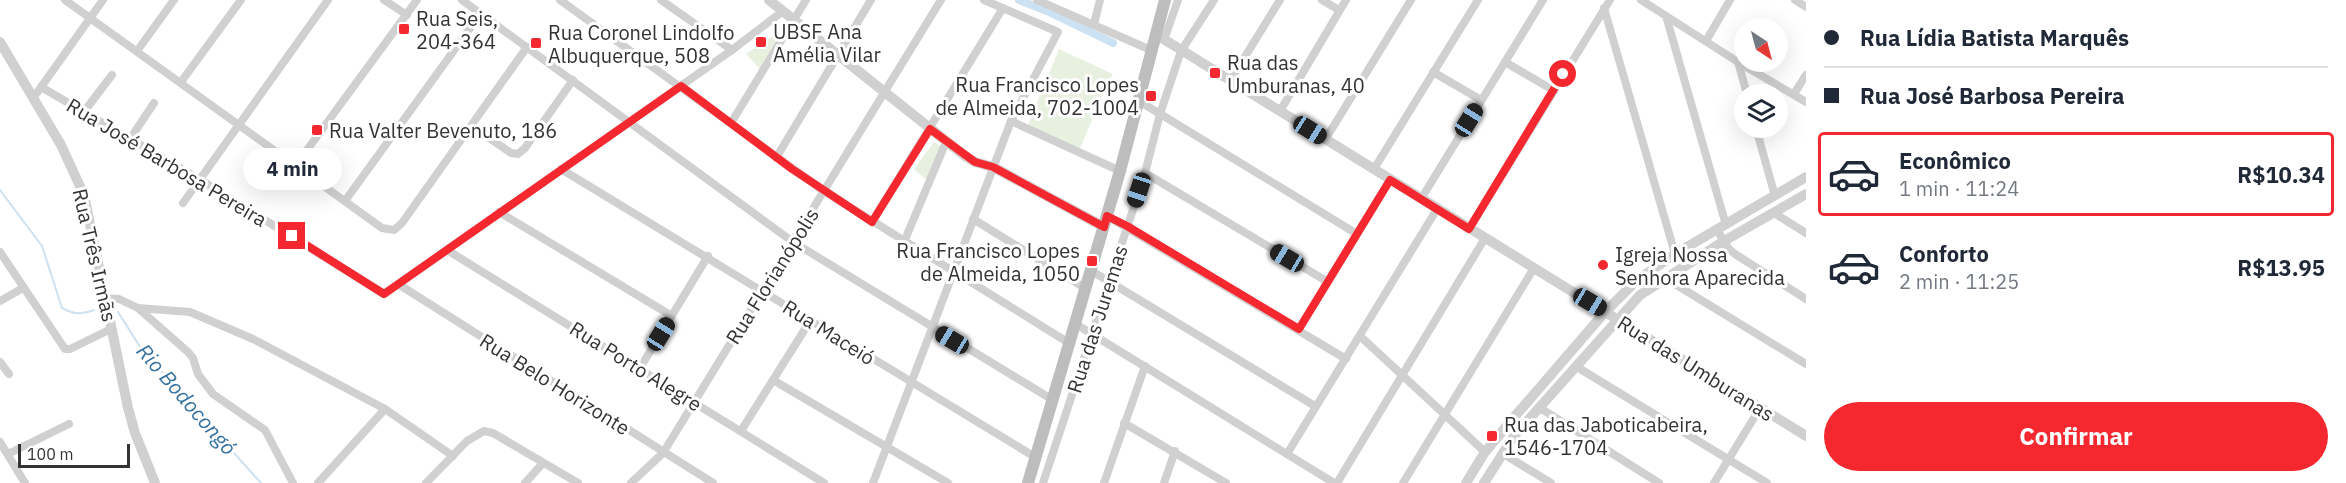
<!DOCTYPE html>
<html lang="pt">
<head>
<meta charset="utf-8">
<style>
	:root { --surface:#fff; --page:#f2f2f3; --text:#1f2937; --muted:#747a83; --line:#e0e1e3; --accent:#f6282f }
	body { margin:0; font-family:"IBM Plex Sans",sans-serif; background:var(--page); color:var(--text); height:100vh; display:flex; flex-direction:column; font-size:22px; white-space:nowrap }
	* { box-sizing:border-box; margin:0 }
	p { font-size:20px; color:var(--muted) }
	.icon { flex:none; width:33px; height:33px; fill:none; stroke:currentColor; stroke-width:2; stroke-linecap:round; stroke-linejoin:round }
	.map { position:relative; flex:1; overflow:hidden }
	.sheet { display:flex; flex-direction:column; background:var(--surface); width:540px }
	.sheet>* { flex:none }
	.top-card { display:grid; align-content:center; height:132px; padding:0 18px; background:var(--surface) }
	.needle { width:39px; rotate:144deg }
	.controls { position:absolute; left:1734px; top:18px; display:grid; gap:12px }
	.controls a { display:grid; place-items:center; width:54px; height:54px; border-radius:50%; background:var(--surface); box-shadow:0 6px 24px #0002; font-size:30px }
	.scale { position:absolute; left:18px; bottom:15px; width:112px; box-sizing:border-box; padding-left:6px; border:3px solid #333; border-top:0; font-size:16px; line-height:21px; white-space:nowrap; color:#333; -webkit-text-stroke:4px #fff; paint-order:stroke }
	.end { position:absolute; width:27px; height:27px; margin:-14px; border:8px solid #f6282f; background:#fff; box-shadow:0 0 0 3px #fff }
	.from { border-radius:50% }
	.bubble { position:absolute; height:42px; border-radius:21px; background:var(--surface); box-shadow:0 6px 24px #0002; font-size:20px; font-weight:700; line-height:42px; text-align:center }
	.car { position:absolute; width:18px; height:36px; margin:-18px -9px; border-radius:8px; box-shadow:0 0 4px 2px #0007; background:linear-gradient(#222 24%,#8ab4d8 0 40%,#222 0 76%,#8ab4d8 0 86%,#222 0) }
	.top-card b { display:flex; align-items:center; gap:21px; height:57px; font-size:22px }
	.top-card b+b { border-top:2px solid var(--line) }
	.top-card i { width:15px; height:15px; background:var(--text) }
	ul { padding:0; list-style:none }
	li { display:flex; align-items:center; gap:18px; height:84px; margin:0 12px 9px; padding:0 6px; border:3px solid transparent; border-radius:6px }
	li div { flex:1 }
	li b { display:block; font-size:22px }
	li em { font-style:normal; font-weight:700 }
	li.active { border-color:var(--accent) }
	li>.icon { width:54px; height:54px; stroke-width:1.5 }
	.action { display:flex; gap:12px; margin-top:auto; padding:12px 18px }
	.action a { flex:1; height:69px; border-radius:36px; background:var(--accent); color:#fff; font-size:24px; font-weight:700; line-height:69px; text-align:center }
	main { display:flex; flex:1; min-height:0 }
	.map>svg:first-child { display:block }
</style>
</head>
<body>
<main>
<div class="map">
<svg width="1806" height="483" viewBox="0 0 1806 483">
	<rect width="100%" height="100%" fill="#fff"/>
	<!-- green -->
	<g fill="#e8f0e0">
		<path d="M790,24L762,71L746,54Z"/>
		<path d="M1059,49L1113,74L1107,84L1079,151L1028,125Z"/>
		<path d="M934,142L942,147L927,180L914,169Z"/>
	</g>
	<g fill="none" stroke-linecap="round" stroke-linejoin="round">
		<!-- stream -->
		<g stroke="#cce1f1" stroke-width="2">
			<path d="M0,190L42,246L62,308C73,314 82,315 94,310"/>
			<path d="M118,312L142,350L261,483"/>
		</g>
		<!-- canal -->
		<path stroke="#cce1f1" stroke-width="8" d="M1019,0L1047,11L1113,43"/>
		<!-- minor -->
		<g stroke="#d0d0d0" stroke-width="8">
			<path d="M65,0L382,228L394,230L402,223L527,47"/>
			<path d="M384,0L407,15"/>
			<path d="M462,0L793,242L1053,400"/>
			<path d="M560,0L824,191L1069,343"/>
			<path d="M661,0L732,50"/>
			<path d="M1037,0L1153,51"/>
			<path d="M1322,0L1339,10"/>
			<path d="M1641,0L1738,62L1806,102"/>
			<path d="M1795,0L1806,7"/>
			<path d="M1604,8L1675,254"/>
			<path d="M1666,16L1726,225"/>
			<path d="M1094,24L1100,0"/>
			<path d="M1164,40L1178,0"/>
			<path d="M1706,41L1730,0"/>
			<path d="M137,51L174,0"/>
			<path d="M1505,62L1553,90"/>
			<path d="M1738,62L1747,94"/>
			<path d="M1433,72L1481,100"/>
			<path d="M1230,81L1280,0"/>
			<path d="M181,82L241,0"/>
			<path d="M41,87L199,179L384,294L732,50L783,11"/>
			<path d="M1794,94L1806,75"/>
			<path d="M34,97L103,0"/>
			<path d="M1139,101L1357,234"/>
			<path d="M1280,111L1346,0"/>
			<path d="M83,113L112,75"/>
			<path d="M1011,121L1120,171"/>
			<path d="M731,123L806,0"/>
			<path d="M472,126L511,153L518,154L525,148L573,80"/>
			<path d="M1756,128L1775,196"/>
			<path d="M130,139L154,103"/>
			<path d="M1325,140L1411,0"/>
			<path d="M776,158L871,0"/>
			<path d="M296,165L417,0"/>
			<path d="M561,169L1035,457"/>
			<path d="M1374,169L1478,0"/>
			<path d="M1145,173L1328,282"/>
			<path d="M1421,199L1543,0"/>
			<path d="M345,201L481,13"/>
			<path d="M183,203L328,0"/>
			<path d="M499,212L672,316"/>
			<path d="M1774,213L1806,233"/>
			<path d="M1107,216L1346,359"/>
			<path d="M973,219L1085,288"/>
			<path d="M872,222L1003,8"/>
			<path d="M1469,229L1610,0"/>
			<path d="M1717,230L1729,249L1735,254L1806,299"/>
			<path d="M904,242L946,142"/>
			<path d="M447,250L824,483"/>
			<path d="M0,252L65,349H70L111,329"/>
			<path d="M1090,270L1315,406"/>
			<path d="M1665,278L1806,364"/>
			<path d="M398,284L713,483"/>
			<path d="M105,298L119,299L138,308L188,352L193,358L198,374L213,394L265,430L293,483"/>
			<path d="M0,301L23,288"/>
			<path d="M138,308L190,312L253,339L385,409L453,456"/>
			<path d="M1074,323L1334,483"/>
			<path d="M1299,329L1390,180"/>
			<path d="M1360,336L1485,452"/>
			<path d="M0,362L9,374"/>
			<path d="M1577,367L1767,483"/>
			<path d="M640,368L708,256"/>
			<path d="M773,380L948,483"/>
			<path d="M1540,408L1659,483"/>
			<path d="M1124,423L1226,483"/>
			<path d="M741,431L810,321"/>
			<path d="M0,442L25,483"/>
			<path d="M1502,453L1551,483"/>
			<path d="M8,454L69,424"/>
			<path d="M1287,454L1437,209"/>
			<path d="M318,483L385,409"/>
			<path d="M426,483L467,441L484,431L493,433L578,483"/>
			<path d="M525,483L543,463"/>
			<path d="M631,483L663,453L941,0"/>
			<path d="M873,483L1011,121L1058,32L984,0"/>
			<path d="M1043,483L1145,173L1160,114L1181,51L1214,0"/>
			<path d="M1104,483L1145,366"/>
			<path d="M1164,483L1175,451"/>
			<path d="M1337,483L1485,238"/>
			<path d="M1403,483L1534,268"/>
			<path d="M1714,483L1760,408"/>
		</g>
		<!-- tertiary -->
		<g stroke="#d0d0d0" stroke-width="10">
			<path d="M769,0L965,156L975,162L993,167L1104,227"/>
			<path d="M1157,35L1806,436"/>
			<path d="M0,42L61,145L84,195L128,408L135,433L155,483"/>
			<path d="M1466,483L1485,452L1510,422L1605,312L1636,281L1675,254L1806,177"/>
			<path d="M1484,483L1514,436L1640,295L1724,241L1806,194"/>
		</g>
		<!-- secondary -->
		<path stroke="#bdbdbd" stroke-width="12" d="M1028,483L1120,171L1165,0"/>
	</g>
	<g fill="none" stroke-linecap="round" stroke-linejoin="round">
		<!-- route -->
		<path stroke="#f6282f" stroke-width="8" d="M292,236L384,294L681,86L792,169L872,222L930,129L975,162L993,167L1104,227L1107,216L1127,226L1299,329L1390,180L1469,229L1563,74"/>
	</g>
	<!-- markers -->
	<g fill="#f6282f" stroke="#fff" stroke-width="2">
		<rect x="398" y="23" width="12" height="12" rx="3"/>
		<rect x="755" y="36" width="12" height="12" rx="3"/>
		<rect x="530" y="37" width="12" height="12" rx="3"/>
		<rect x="1209" y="67" width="12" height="12" rx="3"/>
		<rect x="1145" y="90" width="12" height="12" rx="3"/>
		<rect x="311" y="124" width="12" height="12" rx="3"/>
		<rect x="1086" y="255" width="12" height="12" rx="3"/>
		<circle cx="1603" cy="265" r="6"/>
		<rect x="1486" y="430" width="12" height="12" rx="3"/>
	</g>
	<g text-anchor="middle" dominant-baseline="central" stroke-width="6" stroke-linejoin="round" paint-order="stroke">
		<!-- poi labels -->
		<g font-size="20" fill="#333" stroke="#fff" text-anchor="start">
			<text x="416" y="18">Rua Seis,<tspan x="416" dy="23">204-364</tspan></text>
			<text x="773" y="31">UBSF Ana<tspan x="773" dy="23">Amélia Vilar</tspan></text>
			<text x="548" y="32">Rua Coronel Lindolfo<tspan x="548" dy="23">Albuquerque, 508</tspan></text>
			<text x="1227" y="62">Rua das<tspan x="1227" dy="23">Umburanas, 40</tspan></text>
			<text x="1139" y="84" text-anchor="end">Rua Francisco Lopes<tspan x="1139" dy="23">de Almeida, 702-1004</tspan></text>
			<text x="329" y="130">Rua Valter Bevenuto, 186</text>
			<text x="1080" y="250" text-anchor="end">Rua Francisco Lopes<tspan x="1080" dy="23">de Almeida, 1050</tspan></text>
			<text x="1615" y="254">Igreja Nossa<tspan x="1615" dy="23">Senhora Aparecida</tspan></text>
			<text x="1504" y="424">Rua das Jaboticabeira,<tspan x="1504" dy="23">1546-1704</tspan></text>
		</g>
		<!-- street labels -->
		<g font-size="20" fill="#333" stroke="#fff">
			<text transform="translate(167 162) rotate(31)">Rua José Barbosa Pereira</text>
			<text transform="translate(95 255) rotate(77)">Rua Três Irmãs</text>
			<text transform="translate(772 276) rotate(-58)">Rua Florianópolis</text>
			<text transform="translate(1097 319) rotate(-72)">Rua das Juremas</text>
			<text transform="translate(829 332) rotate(32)">Rua Maceió</text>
			<text transform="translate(636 366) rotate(32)">Rua Porto Alegre</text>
			<text transform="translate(1696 368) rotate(32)">Rua das Umburanas</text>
			<text transform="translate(555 384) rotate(32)">Rua Belo Horizonte</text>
		</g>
		<!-- water labels -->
		<g font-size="21" font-style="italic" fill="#36729f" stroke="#fff">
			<text transform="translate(187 399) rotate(49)">Rio Bodocongó</text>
		</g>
	</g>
</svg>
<div class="controls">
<a><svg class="needle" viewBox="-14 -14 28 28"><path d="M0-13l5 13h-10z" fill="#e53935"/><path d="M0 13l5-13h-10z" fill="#747a83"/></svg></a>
<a><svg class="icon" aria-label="layers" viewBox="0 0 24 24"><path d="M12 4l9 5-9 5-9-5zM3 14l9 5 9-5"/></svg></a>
</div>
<div class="scale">100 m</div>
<i class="end from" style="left:1563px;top:74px"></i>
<i class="end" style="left:292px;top:236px"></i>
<div class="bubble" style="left:243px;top:148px;width:99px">4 min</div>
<i class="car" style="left:1469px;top:120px;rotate:32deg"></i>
<i class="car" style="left:1310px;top:130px;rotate:122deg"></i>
<i class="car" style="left:1139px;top:190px;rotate:198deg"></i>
<i class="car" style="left:1287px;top:258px;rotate:301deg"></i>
<i class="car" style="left:1590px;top:302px;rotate:121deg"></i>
<i class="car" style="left:661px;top:334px;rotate:32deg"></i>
<i class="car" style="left:952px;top:340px;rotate:301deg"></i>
</div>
<section class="sheet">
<div class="top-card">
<b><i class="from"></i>Rua Lídia Batista Marquês</b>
<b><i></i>Rua José Barbosa Pereira</b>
</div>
<ul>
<li class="active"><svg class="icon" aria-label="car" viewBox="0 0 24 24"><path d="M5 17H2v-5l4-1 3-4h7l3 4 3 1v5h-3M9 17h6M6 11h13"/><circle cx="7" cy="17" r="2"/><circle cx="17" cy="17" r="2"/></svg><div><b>Econômico</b><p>1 min · 11:24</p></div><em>R$10.34</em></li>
<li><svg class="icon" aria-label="car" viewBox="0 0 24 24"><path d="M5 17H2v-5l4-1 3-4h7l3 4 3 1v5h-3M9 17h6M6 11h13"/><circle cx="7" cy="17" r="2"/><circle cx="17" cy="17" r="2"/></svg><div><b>Conforto</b><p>2 min · 11:25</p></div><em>R$13.95</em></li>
</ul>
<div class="action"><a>Confirmar</a></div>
</section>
</main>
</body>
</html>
